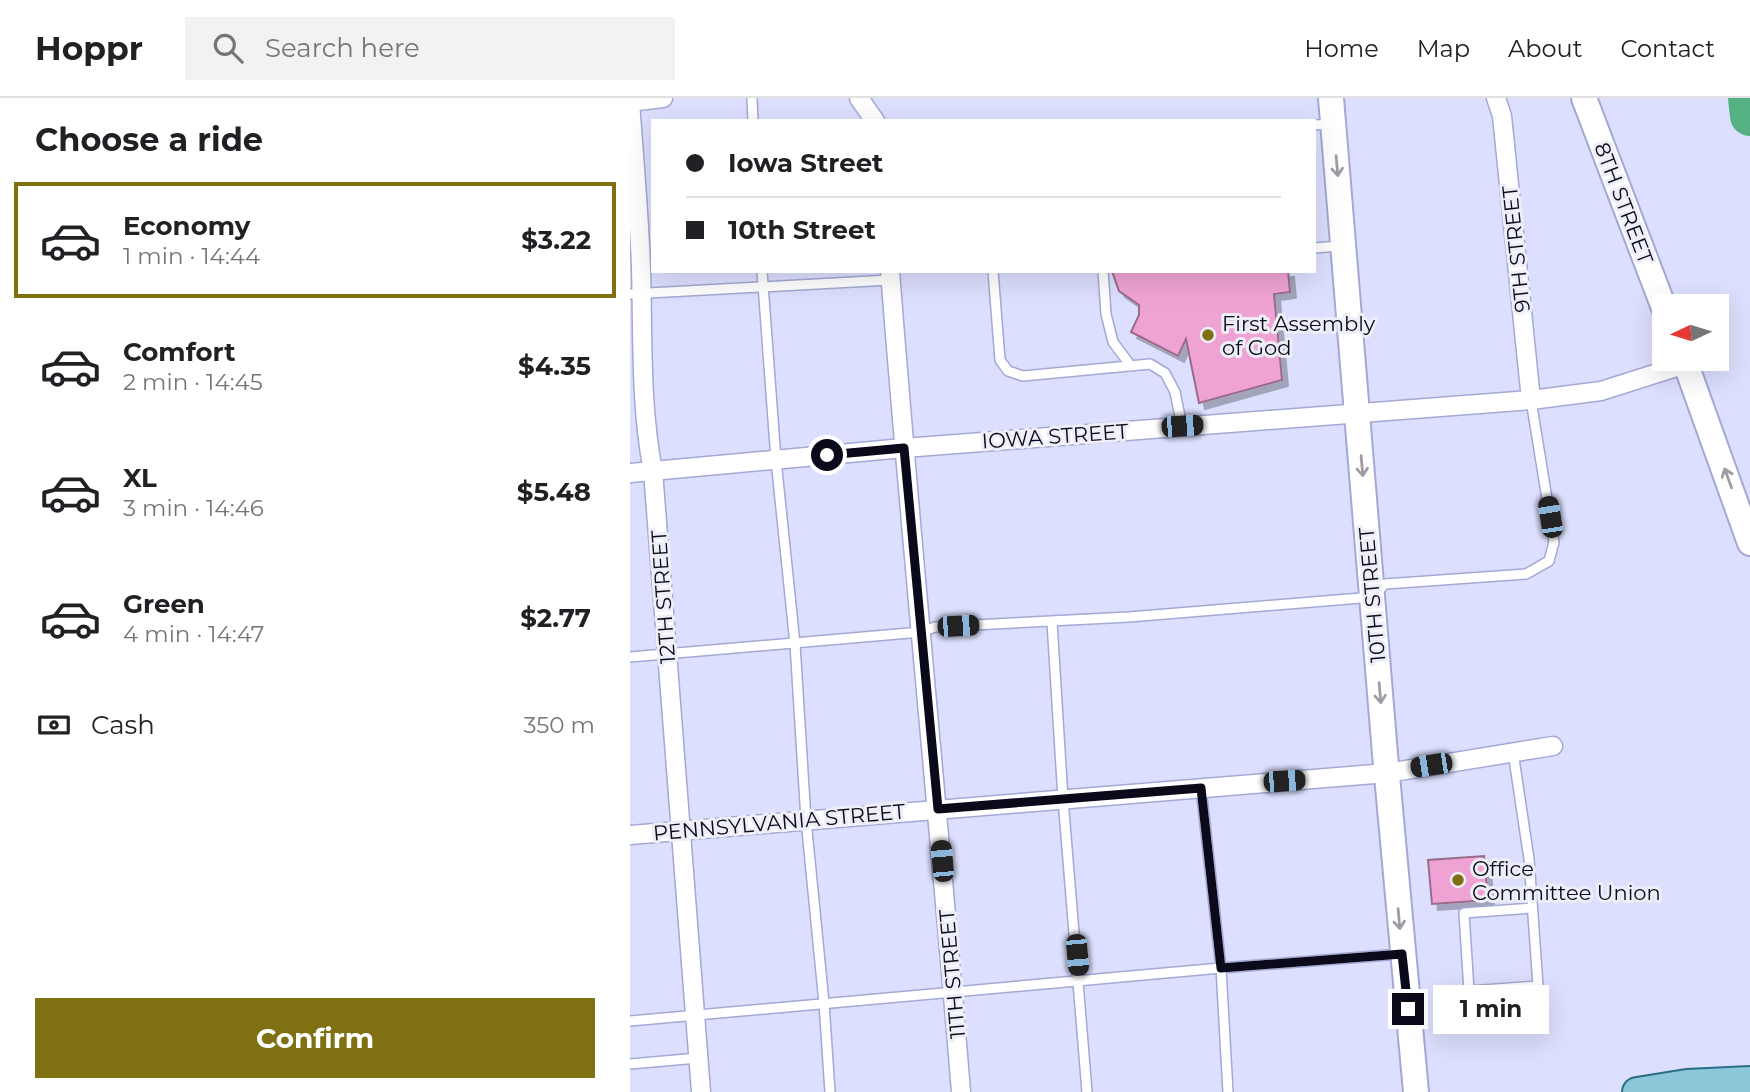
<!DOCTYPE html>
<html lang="en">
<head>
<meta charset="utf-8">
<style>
	:root { --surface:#fff; --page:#f2f2f2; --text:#202124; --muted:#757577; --line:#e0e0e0; --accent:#7f7111 }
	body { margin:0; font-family:Montserrat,sans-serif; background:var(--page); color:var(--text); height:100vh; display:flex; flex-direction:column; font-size:26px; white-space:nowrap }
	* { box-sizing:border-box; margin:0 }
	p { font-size:23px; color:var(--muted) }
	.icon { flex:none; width:38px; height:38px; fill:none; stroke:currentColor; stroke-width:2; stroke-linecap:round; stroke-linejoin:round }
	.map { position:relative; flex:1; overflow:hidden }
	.panel { display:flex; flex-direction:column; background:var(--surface); width:630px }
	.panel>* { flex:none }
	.banner { position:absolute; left:21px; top:21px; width:665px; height:154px; border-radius:0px; box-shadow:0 7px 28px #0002; display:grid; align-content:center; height:154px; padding:0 35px; background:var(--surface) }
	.needle { width:46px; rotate:266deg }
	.buttons { position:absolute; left:1022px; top:196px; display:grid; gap:14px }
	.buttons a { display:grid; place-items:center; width:77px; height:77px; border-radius:0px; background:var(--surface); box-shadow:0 7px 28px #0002; font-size:35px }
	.end { position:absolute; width:32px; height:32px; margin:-16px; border:9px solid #0a0a1a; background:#fff; box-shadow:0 0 0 4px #fff }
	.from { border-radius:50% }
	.bubble { position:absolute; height:49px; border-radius:0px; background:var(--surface); box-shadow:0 7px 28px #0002; font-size:23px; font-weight:700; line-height:49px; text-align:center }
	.car { position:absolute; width:21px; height:42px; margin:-21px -10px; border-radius:9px; box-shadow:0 0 5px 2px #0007; background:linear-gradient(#222 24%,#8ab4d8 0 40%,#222 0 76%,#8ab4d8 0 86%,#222 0) }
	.banner b { display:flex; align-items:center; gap:24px; height:66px; font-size:26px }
	.banner b+b { border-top:2px solid var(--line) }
	.banner i { width:18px; height:18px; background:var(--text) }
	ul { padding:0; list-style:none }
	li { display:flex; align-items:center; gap:21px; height:116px; margin:0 14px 10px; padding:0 21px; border:4px solid transparent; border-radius:0px }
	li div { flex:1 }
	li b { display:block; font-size:26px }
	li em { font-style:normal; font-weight:700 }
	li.selected { border-color:var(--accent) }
	li>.icon { width:63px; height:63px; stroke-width:1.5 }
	h2 { padding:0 35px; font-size:32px; line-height:84px }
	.pay { display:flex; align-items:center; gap:18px; height:77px; padding:0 35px; font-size:26px }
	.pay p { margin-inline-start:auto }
	.action { display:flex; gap:14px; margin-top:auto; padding:14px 35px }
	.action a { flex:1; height:80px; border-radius:0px; background:var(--accent); color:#fff; font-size:28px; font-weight:700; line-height:80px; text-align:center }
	header { display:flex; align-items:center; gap:42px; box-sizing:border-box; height:98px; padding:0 35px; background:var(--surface); border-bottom:2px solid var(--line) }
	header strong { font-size:33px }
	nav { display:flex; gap:38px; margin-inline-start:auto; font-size:24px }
	.search { width:490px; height:63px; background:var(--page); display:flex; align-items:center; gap:18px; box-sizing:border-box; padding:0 24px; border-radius:0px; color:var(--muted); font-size:26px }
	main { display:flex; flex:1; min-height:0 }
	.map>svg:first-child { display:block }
</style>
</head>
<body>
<header>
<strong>Hoppr</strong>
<div class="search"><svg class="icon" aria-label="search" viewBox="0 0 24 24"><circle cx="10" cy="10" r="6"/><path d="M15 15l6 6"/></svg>Search here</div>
<nav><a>Home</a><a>Map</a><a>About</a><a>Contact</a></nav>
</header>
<main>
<section class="panel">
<h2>Choose a ride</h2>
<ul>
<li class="selected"><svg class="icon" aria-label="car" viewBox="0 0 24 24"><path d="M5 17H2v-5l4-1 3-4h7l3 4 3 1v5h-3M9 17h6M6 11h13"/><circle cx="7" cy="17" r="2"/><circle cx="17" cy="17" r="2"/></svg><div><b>Economy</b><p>1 min · 14:44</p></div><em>$3.22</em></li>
<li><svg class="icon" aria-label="car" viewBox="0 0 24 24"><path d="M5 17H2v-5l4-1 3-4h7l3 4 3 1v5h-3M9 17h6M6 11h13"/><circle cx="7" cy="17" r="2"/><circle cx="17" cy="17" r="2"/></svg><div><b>Comfort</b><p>2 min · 14:45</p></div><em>$4.35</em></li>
<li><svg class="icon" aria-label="car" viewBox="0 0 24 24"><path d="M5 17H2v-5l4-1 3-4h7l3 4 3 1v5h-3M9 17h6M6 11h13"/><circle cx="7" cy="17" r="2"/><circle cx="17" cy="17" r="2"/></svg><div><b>XL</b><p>3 min · 14:46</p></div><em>$5.48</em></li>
<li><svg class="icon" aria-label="car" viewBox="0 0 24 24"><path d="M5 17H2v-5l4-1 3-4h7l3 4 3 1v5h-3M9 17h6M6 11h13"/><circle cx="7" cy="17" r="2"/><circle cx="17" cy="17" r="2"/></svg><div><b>Green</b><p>4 min · 14:47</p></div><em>$2.77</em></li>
</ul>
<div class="pay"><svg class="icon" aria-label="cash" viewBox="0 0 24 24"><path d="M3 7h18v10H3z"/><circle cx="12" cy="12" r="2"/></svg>Cash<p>350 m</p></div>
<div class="action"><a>Confirm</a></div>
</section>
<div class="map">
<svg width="1120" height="994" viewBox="0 0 1120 994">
	<defs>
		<filter id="shadow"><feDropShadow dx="6" dy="6" stdDeviation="0" flood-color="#0004"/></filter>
	</defs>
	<rect width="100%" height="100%" fill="#dcdffd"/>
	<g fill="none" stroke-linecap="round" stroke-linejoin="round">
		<!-- river -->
		<path stroke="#55b184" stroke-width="40" d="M1118,0L1120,18"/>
	</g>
	<!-- building -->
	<g fill="#efa3d5" stroke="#996d89" stroke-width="2" filter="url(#shadow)">
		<path d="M482,173H658L660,194L644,196L652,282L569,305L556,241L548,258L501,234L509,217V207L489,193Z"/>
		<path d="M854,758L858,802L802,806L798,762Z"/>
	</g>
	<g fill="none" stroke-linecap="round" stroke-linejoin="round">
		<!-- lane casing -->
		<g stroke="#a3a8d6" stroke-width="12">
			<g id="lane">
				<path d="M122,0L123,23"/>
				<path d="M684,27L702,26"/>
				<path d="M684,150L710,148"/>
				<path d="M132,173L146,362L165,546L176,722L194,905L200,994"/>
				<path d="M363,173L370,262L378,273L393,278L520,266L535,275L545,294L552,328"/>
				<path d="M473,173L476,216L483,244L501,268"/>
				<path d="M0,196L260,182"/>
				<path d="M422,524L433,701L457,994"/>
				<path d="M0,559L291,534L305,529L499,519L743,499L755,486L896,476L919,463L924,444L901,302"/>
				<path d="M883,654L899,761L908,888L839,893L834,815L902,810"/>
				<path d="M571,690L591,870L598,994"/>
				<path d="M0,923L591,870L771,856"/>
				<path d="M0,966L68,960"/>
			</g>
		</g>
		<!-- street casing -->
		<g stroke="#a3a8d6" stroke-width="21">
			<g id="street">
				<path d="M229,0L245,23"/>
				<path d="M866,0L872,18L901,302"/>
				<path d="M0,4C4,59 9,114 11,170C13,237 10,307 23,373L71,994"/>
				<path d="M0,4L33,0"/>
				<path d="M260,173C281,447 309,720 331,994"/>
				<path d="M0,375L274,350L901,302L971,293L1056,266"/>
				<path d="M0,737L757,675L923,648"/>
			</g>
		</g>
		<!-- secondary casing -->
		<g stroke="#a3a8d6" stroke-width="28">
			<g id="secondary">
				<path d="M701,0L755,656L786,994"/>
				<path d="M954,0L1034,210"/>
				<path d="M1054,261L1120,445"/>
			</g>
		</g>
		<!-- primary casing -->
		<g stroke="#2a6d86" stroke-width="32">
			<path id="primary" d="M1007,994L1057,986L1120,983"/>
		</g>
		<!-- lane -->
		<use href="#lane" stroke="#fff" stroke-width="9"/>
		<!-- street -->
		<use href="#street" stroke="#fff" stroke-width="18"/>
		<!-- secondary -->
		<use href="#secondary" stroke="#fff" stroke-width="24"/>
		<!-- primary -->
		<use href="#primary" stroke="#8ac7d9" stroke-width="28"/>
	</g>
	<!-- one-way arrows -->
	<defs><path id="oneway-shaft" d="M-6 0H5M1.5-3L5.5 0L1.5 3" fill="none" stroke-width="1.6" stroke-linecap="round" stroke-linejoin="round" transform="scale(1.75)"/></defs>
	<g stroke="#9d9da3">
		<use href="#oneway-shaft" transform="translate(707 68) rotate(85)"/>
		<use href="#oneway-shaft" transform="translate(732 368) rotate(85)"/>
		<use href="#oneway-shaft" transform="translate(1098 380) rotate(-110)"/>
		<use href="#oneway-shaft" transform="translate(750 595) rotate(85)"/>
		<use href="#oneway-shaft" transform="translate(769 821) rotate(85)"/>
	</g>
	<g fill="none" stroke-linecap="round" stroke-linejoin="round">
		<!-- route -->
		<path stroke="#0a0a1a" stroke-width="9" d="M197,357L274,350L308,711L571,690L591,870L772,856L778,911"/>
	</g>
	<!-- markers -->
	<g fill="#7f7111" stroke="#edeef8" stroke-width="2.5">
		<circle cx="578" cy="237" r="7"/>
		<circle cx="828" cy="782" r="7"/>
	</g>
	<g text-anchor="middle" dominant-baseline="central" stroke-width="6" stroke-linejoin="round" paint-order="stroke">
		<!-- street labels -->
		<g font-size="21" fill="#0a0a1a" stroke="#edeef8">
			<text transform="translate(994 105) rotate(69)">8TH STREET</text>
			<text transform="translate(886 151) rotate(-96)">9TH STREET</text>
			<text transform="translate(425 338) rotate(-4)">IOWA STREET</text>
			<text transform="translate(742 497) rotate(-95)">10TH STREET</text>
			<text transform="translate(33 499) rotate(-94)">12TH STREET</text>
			<text transform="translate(149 724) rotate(-5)">PENNSYLVANIA STREET</text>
			<text transform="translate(322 876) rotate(-95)">11TH STREET</text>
		</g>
		<!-- poi labels -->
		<g font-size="21" fill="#0a0a1a" stroke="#edeef8" text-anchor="start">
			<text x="592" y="225">First Assembly<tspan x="592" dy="24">of God</tspan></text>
			<text x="842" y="770">Office<tspan x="842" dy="24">Committee Union</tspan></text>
		</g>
	</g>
</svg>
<div class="buttons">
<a><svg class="needle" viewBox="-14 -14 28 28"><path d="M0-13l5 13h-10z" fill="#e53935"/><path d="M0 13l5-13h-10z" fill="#757577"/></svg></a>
</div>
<i class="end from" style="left:197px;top:357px"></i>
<i class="end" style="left:778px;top:911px"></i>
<div class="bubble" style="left:803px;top:887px;width:116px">1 min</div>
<i class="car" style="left:552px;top:328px;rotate:86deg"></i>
<i class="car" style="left:920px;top:419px;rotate:351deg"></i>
<i class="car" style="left:328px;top:528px;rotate:87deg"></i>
<i class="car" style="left:801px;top:667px;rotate:261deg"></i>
<i class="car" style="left:654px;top:683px;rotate:86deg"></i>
<i class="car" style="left:312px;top:763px;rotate:355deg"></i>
<i class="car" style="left:447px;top:857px;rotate:175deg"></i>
<div class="banner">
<b><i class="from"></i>Iowa Street</b>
<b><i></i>10th Street</b>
</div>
</div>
</main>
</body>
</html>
